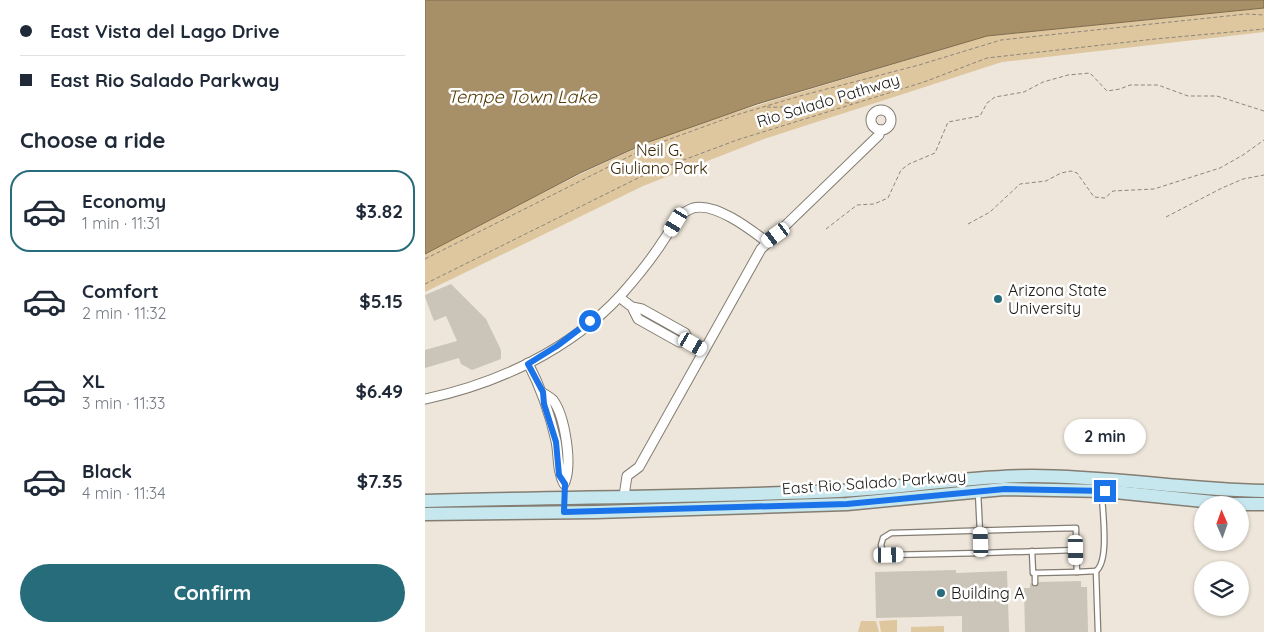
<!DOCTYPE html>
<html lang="en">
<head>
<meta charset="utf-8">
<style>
	:root { --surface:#fff; --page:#f2f2f3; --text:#1f2937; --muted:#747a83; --line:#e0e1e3; --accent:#266c7b }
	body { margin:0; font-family:Quicksand,sans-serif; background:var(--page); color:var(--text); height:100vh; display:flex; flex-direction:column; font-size:19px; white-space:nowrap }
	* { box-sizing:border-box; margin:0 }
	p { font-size:16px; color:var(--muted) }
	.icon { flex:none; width:28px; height:28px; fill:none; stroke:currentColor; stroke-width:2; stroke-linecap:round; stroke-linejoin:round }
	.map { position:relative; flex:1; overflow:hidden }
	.details { display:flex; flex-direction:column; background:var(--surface); width:425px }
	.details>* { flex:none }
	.hud { display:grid; align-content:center; height:110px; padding:0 20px; background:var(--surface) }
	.needle { width:32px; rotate:358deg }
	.fabs { position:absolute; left:769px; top:496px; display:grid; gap:10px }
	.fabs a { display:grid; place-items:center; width:55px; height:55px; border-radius:50%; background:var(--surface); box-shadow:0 1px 4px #0004; font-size:25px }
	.end { position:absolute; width:22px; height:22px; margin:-11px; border:6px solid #1a73e8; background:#fff; box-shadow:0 0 0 2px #fff }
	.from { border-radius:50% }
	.bubble { position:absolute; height:35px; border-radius:18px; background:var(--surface); box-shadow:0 1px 4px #0004; font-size:16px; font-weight:700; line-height:35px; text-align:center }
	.car { position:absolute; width:15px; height:30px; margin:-15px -8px; border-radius:6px; box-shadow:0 0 4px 1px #0007; background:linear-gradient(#fff 24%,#345 0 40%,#fff 0 76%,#345 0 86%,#fff 0) }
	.hud b { display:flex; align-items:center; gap:18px; height:48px; font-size:19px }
	.hud b+b { border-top:1px solid var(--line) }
	.hud i { width:12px; height:12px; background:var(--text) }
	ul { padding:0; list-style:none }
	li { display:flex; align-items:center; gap:15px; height:82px; margin:0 10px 8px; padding:0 10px; border:2px solid transparent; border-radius:20px }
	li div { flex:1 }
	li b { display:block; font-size:19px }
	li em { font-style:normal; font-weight:700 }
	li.selected { border-color:var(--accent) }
	li>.icon { width:45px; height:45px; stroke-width:1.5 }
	h2 { padding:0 20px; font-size:22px; line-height:60px }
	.primary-button { display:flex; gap:10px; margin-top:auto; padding:10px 20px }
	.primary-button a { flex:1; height:58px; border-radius:30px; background:var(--accent); color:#fff; font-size:20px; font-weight:700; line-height:58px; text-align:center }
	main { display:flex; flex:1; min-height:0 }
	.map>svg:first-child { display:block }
</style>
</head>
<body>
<main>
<section class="details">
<div class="hud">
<b><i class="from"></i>East Vista del Lago Drive</b>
<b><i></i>East Rio Salado Parkway</b>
</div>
<h2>Choose a ride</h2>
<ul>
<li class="selected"><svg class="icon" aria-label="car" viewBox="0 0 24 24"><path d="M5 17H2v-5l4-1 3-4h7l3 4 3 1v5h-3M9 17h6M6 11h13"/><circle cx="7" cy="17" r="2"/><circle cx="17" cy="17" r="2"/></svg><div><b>Economy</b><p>1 min · 11:31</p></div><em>$3.82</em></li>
<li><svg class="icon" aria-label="car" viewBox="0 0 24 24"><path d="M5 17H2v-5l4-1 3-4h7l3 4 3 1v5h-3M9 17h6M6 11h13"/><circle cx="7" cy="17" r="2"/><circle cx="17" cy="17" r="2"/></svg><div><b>Comfort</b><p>2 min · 11:32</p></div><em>$5.15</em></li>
<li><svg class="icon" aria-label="car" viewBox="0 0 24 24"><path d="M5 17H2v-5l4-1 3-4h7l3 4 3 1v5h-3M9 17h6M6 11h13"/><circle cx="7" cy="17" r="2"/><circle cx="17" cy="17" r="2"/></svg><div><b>XL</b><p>3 min · 11:33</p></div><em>$6.49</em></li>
<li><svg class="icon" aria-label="car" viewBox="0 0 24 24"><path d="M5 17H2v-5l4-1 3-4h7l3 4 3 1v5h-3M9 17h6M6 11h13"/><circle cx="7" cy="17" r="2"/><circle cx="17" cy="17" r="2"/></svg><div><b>Black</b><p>4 min · 11:34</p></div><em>$7.35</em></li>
</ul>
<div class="primary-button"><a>Confirm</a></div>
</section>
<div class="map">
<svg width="839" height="632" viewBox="0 0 839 632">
	<rect width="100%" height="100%" fill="#eee6da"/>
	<!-- green -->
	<g fill="#dec69e">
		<path d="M839,8V32L577,62L339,139L218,186L0,292V254C88,209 175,160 268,125L562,36Z"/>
		<path d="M472,620V632H456L454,621Z"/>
		<path d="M436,621H451L454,632H433Z"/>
		<path d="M519,626V632H486V627Z"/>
	</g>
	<!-- water -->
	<path fill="#a78f67" stroke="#7d6c4e" d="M0,0H839V8L562,36L332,104L221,143L155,173L0,254Z"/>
	<!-- building -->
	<g fill="#cbc4b8">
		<path d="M26,284L61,319L76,350V359L47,370L36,364L34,358L0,368V350L32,341L21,316L9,321L0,297V295Z"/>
		<path d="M531,570V573L582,571L584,632H537V616L451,618L450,572Z"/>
		<path d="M656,581V587H662L663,632H600L599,588H605V583L610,587L614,582Z"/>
	</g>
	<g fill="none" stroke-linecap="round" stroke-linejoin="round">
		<!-- service casing -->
		<g stroke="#847d72" stroke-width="7">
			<g id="service">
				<path d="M553,492L556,553L651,550L652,572L671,571L673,632"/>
				<path d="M607,551L608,573L652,572"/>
				<path d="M556,553L463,555L458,552L456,545L458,538L466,533L651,528V550"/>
				<path d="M671,571C685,560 677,511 677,493"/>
				<path d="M610,573V583"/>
			</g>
		</g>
		<!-- minor casing -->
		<g stroke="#847d72" stroke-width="11">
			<g id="minor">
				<circle cx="456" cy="120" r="10"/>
				<path d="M194,297L207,307L217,309L260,333L264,342H254L213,319L207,307"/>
				<path d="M103,363C116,388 125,414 131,441C134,456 132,471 139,484C148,466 140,416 128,400C125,397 121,395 118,393"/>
				<path d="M0,399C72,384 145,350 196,295C211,278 226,260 238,241C244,233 248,223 255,216C259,212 263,210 268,208C290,202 325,229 342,242"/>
				<path d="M199,496L202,476L214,467L336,249L454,135L455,130"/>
			</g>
		</g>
		<!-- secondary casing -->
		<g stroke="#847d72" stroke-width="15">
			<g id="secondary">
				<path d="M0,501C138,497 276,497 414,491C479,488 542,476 607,476C685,476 761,490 839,491"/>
				<path d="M0,514L171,512L422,504L579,489L680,491L808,504H839"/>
			</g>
		</g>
		<!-- path -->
		<g stroke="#8c867e" stroke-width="1" stroke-dasharray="4 2.5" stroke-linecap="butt">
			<path d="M342,107C365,109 409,98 427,104"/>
			<path d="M741,217L797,188L818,179L839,175"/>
			<path d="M543,224L565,212L595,184L621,181L636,173L646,171L652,173L669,197L680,198L688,191L729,189L795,168L818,155L839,140"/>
			<path d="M401,229L432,205L449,204L463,198L476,170L484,164L510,153L523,122L555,116L562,103L570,97L599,92L618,82L643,75L665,73L682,91L695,89L705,85H733L763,96H792L839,111"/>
			<path d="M0,259L223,147L311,115L375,96L494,65L576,40L821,14L839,15"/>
			<path d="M0,284L221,174L312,140L499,82L562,58L730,39L839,29"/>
		</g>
		<!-- service -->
		<use href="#service" stroke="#fff" stroke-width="4.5"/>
		<!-- minor -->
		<use href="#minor" stroke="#fff" stroke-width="9"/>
		<!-- secondary -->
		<use href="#secondary" stroke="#c7e7ee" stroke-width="12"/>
	</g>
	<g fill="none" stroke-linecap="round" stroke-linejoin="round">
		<!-- route -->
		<path stroke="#1a73e8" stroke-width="6" d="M165,321L132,346L103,364L118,392L119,404L131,442L134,475L140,484L139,512L422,504L580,489L680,491"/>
	</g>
	<!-- markers -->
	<g fill="#266c7b" stroke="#fff" stroke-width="2">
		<circle cx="573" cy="299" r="5"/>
		<circle cx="516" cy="593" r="5"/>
	</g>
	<g text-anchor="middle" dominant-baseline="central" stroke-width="5" stroke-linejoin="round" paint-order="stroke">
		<!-- street labels -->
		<g font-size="16" fill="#1c1915" stroke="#fff">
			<text transform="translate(403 100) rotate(-17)">Rio Salado Pathway</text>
			<text transform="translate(449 482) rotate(-4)">East Rio Salado Parkway</text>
		</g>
		<!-- park labels -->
		<g font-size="16" fill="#3a2805" stroke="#fff">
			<text x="234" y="150">Neil G.<tspan x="234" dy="18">Giuliano Park</tspan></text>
		</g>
		<!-- poi labels -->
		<g font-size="16" fill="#1c1915" stroke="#fff" text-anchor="start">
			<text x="583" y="290">Arizona State<tspan x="583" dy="18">University</tspan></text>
			<text x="526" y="593">Building A</text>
		</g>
		<!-- water labels -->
		<g font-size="18" font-style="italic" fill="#563c07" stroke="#fff">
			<text x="97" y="96">Tempe Town Lake</text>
		</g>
	</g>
</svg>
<div class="fabs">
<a><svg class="needle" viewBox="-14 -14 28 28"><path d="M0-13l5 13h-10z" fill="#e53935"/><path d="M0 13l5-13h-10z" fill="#747a83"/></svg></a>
<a><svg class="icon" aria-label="layers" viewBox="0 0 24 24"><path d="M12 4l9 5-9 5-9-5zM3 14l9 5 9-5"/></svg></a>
</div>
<i class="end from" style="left:165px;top:321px"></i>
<i class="end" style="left:680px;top:491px"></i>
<div class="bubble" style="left:639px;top:419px;width:82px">2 min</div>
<i class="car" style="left:251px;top:222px;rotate:211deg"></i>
<i class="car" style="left:351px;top:235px;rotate:234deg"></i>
<i class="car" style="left:268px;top:344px;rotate:120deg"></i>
<i class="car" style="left:556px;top:542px;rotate:358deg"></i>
<i class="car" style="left:651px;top:550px;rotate:179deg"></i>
<i class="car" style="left:464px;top:555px;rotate:89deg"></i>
</div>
</main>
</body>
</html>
